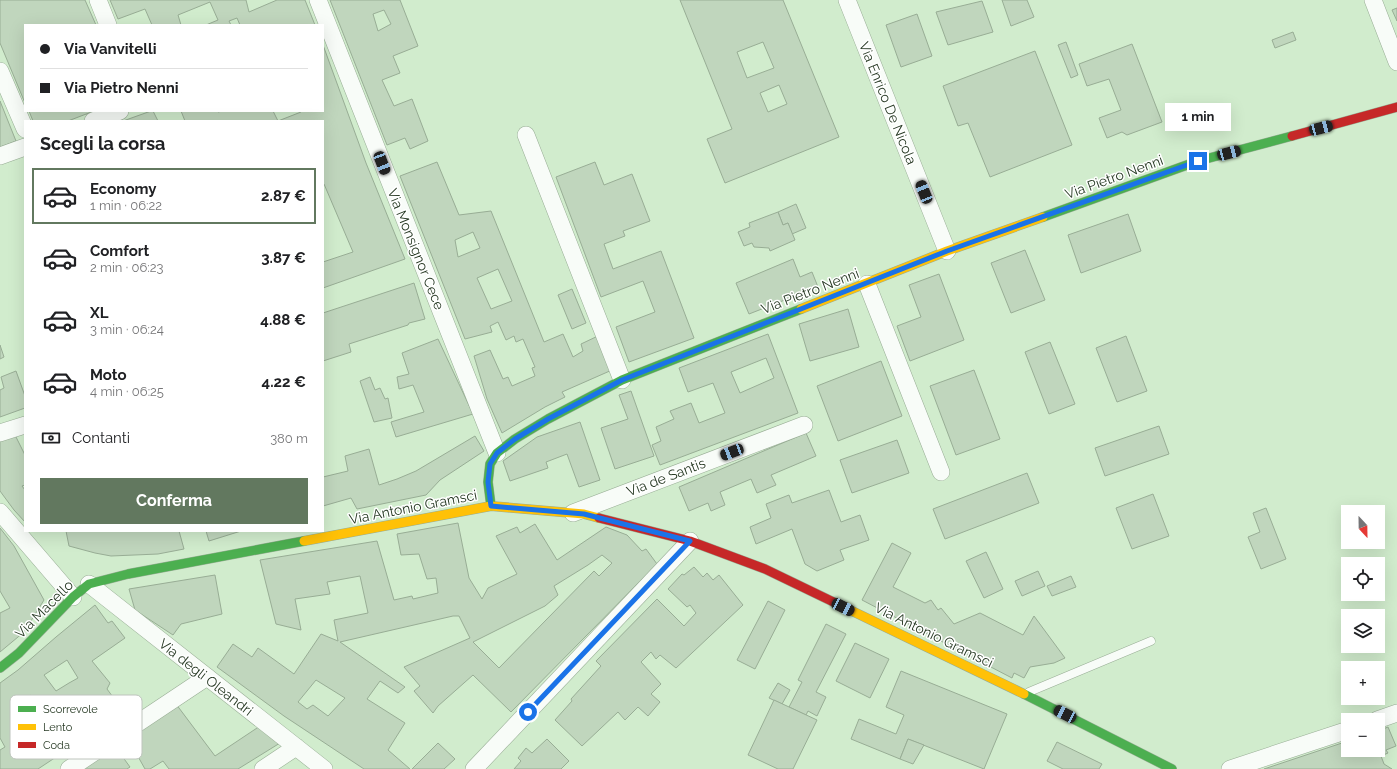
<!DOCTYPE html>
<html lang="it">
<head>
<meta charset="utf-8">
<style>
	:root { --surface:#fff; --page:#f6f6f6; --text:#202124; --muted:#757577; --line:#e0e0e0; --accent:#62785f }
	body { margin:0; font-family:Raleway,sans-serif; background:var(--page); color:var(--text); height:100vh; display:flex; flex-direction:column; font-size:15px; white-space:nowrap }
	* { box-sizing:border-box; margin:0 }
	p { font-size:13px; color:var(--muted) }
	.icon { flex:none; width:22px; height:22px; fill:none; stroke:currentColor; stroke-width:2; stroke-linecap:round; stroke-linejoin:round }
	.map { position:relative; flex:1; overflow:hidden }
	.drawer { position:absolute; left:24px; top:120px; width:300px; height:412px; display:flex; flex-direction:column; background:var(--surface); border-radius:0px; box-shadow:0 4px 16px #0002 }
	.drawer>* { flex:none }
	.top-card { position:absolute; left:24px; top:24px; width:300px; height:88px; border-radius:0px; box-shadow:0 4px 16px #0002; display:grid; align-content:center; height:88px; padding:0 16px; background:var(--surface) }
	.needle { width:26px; rotate:158deg }
	.tools { position:absolute; left:1341px; top:505px; display:grid; gap:8px }
	.tools a { display:grid; place-items:center; width:44px; height:44px; border-radius:0px; background:var(--surface); box-shadow:0 4px 16px #0002; font-size:20px }
	.end { position:absolute; width:18px; height:18px; margin:-9px; border:5px solid #1a73e8; background:#fff; box-shadow:0 0 0 2px #fff }
	.from { border-radius:50% }
	.bubble { position:absolute; height:28px; border-radius:0px; background:var(--surface); box-shadow:0 4px 16px #0002; font-size:13px; font-weight:700; line-height:28px; text-align:center }
	.car { position:absolute; width:12px; height:24px; margin:-12px -6px; border-radius:5px; box-shadow:0 0 3px 1px #0007; background:linear-gradient(#222 24%,#8ab4d8 0 40%,#222 0 76%,#8ab4d8 0 86%,#222 0) }
	.top-card b { display:flex; align-items:center; gap:14px; height:38px; font-size:15px }
	.top-card b+b { border-top:1px solid var(--line) }
	.top-card i { width:10px; height:10px; background:var(--text) }
	ul { padding:0; list-style:none }
	li { display:flex; align-items:center; gap:12px; height:56px; margin:0 8px 6px; padding:0 8px; border:2px solid transparent; border-radius:0px }
	li div { flex:1 }
	li b { display:block; font-size:15px }
	li em { font-style:normal; font-weight:700 }
	li.on { border-color:var(--accent) }
	li>.icon { width:36px; height:36px; stroke-width:1.5 }
	h2 { padding:0 16px; font-size:18px; line-height:48px }
	.pay { display:flex; align-items:center; gap:10px; height:44px; padding:0 16px; font-size:15px }
	.pay p { margin-inline-start:auto }
	.button { display:flex; gap:8px; margin-top:auto; padding:8px 16px }
	.button a { flex:1; height:46px; border-radius:0px; background:var(--accent); color:#fff; font-size:16px; font-weight:700; line-height:46px; text-align:center }
	.map>svg:first-child { display:block }
</style>
</head>
<body>
<div class="map">
<svg width="1397" height="769" viewBox="0 0 1397 769">
	<rect width="100%" height="100%" fill="#d1eccd"/>
	<!-- building -->
	<g fill="#c0d6bd" stroke="#98ad95" fill-rule="evenodd">
		<path d="M0,0H85L96,25H25V103L0,43Z"/>
		<path d="M110,0H246L249,12L277,0H305L315,25H240L237,18L229,21L231,25H206L218,20L210,2L178,15L181,25H152L145,9L118,19Z"/>
		<path d="M330,0H400L418,46L393,56L400,73L382,80L394,106L412,99L428,141L410,149L405,138L387,145ZM384,10L391,24L378,31L373,14Z"/>
		<path d="M680,0H783L839,137L725,183L707,139L732,129ZM763,42L774,68L747,78L737,52ZM779,85L787,104L768,112L760,93Z"/>
		<path d="M1002,0H1027L1034,17L1011,26Z"/>
		<path d="M982,1L993,32L948,45L936,12Z"/>
		<path d="M1397,8V21L1392,10Z"/>
		<path d="M917,14L932,56L901,67L886,25Z"/>
		<path d="M1293,32L1296,40L1275,48L1272,40Z"/>
		<path d="M1066,42L1078,75L1071,78L1058,45Z"/>
		<path d="M1132,44L1162,122L1127,135L1122,132L1107,138L1099,118L1121,110L1109,79L1087,86L1079,64Z"/>
		<path d="M323,45L366,163L405,259L323,288V262L353,252L324,184L323,185V121H185L181,111H217L218,112L222,111H273L278,121L301,112V111H323Z"/>
		<path d="M1035,51L1072,145L990,177L968,123L958,126L943,86Z"/>
		<path d="M0,101L16,141L0,147Z"/>
		<path d="M29,111H94L68,121H33Z"/>
		<path d="M151,111H153L158,121H123Z"/>
		<path d="M437,162L459,215L491,211L544,342L563,334L573,357L583,351L581,344L600,335L612,370L562,392L565,397L545,407L502,433L487,399L474,356L490,350L503,379L508,377L512,386L535,376L532,368L535,367L523,339L516,342L514,336L506,340L498,322L490,326L492,332L465,339L400,176ZM473,232L480,248L458,257L455,240ZM498,269L512,301L491,309L477,278Z"/>
		<path d="M595,162L604,185L632,174L650,221L623,231L625,236L604,244L613,269L661,251L694,338L629,362L616,327L655,312L643,281L601,297L556,177Z"/>
		<path d="M796,204L806,228L792,234L788,223L783,225L778,212Z"/>
		<path d="M778,212L783,225L788,223L795,240L770,251L769,248L754,247L752,243L744,246L738,232L750,227L749,223Z"/>
		<path d="M1128,214L1141,251L1081,273L1068,235Z"/>
		<path d="M1025,250L1045,300L1011,313L991,263Z"/>
		<path d="M793,259L800,277L812,272L818,287L749,314L736,283Z"/>
		<path d="M939,274L964,340L910,361L897,326L921,317L909,285Z"/>
		<path d="M414,283L425,319L409,323L408,325L349,344L351,352L323,361V313Z"/>
		<path d="M572,289L586,323L572,329L558,295Z"/>
		<path d="M848,309L859,347L810,361L799,324Z"/>
		<path d="M768,334L798,413L660,465L652,445L661,441L656,427L674,419L670,411L691,403L699,423L725,413L713,383L688,392L679,368ZM766,358L774,378L740,393L731,372Z"/>
		<path d="M1126,336L1147,391L1117,402L1096,348Z"/>
		<path d="M438,339L473,414L396,437L391,422L424,412L413,385L399,389L397,377L409,374L402,353Z"/>
		<path d="M1050,342L1075,404L1049,414L1025,352Z"/>
		<path d="M0,345L4,357L0,359Z"/>
		<path d="M881,361L902,416L838,441L817,386Z"/>
		<path d="M974,370L1000,439L956,455L930,386Z"/>
		<path d="M16,371L25,396V408L0,417V390L4,388L1,377Z"/>
		<path d="M370,377L375,390L380,388L385,399L388,398L392,418L374,422L360,381Z"/>
		<path d="M631,391L654,456L615,469L601,428L628,419L619,395Z"/>
		<path d="M580,422L600,480L579,487L567,454L546,462L548,468L510,481L503,461L537,437Z"/>
		<path d="M1159,426L1169,454L1105,476L1095,448Z"/>
		<path d="M14,433L25,455V485L22,486L25,490V522L14,510L0,491V438Z"/>
		<path d="M806,433L816,456L771,475L776,485L757,493L751,479L720,492L725,505L711,511L708,503L689,511L679,487Z"/>
		<path d="M475,436L484,451L440,480L426,495L357,509L351,498L323,506V477L348,471L345,456L369,449L379,485L397,479L416,471Z"/>
		<path d="M897,440L909,473L852,493L840,460Z"/>
		<path d="M1027,473L1039,503L945,539L933,509Z"/>
		<path d="M829,490L841,522L860,515L869,540L840,550L844,560L817,571L805,564L792,529L756,544L750,527L771,518L766,504L789,495L792,503Z"/>
		<path d="M1153,494L1169,536L1132,549L1116,508Z"/>
		<path d="M1266,508L1286,559L1261,569L1248,537L1260,532L1253,513Z"/>
		<path d="M458,523L469,578L482,599L488,588L517,574L496,536L517,527L520,533L535,524L557,560L606,527L627,535L642,551L646,549L657,564L511,712L473,675L438,706L433,713L414,691L420,686L404,667L470,638L459,616H453L340,642L405,687L398,693L380,681L367,699L405,723L388,750L410,769H364L284,716L217,667L233,644L252,657L258,648L294,674L321,634L338,641L334,620L368,613L360,576L327,582L330,594L295,599L301,630L276,624L260,560L377,541L394,600L412,596L413,599L438,593L436,578L427,579L419,554L401,555L397,534ZM602,555L612,563L599,576L594,571L499,668L473,642L545,606L558,595L554,586L588,565ZM316,680L345,698L328,716L313,705L307,709L298,702Z"/>
		<path d="M0,528L14,546L44,600L24,632L0,652V613L10,608L0,591Z"/>
		<path d="M66,531H179L184,549L158,554L111,556L95,553L69,546Z"/>
		<path d="M206,531H241L209,541Z"/>
		<path d="M892,543L911,553L893,587L925,603L931,600L938,610L941,608L954,624L980,613L1023,635L1034,616L1065,658L1054,663L1030,667L1024,678L1014,673L1012,678L862,600Z"/>
		<path d="M986,552L1003,589L984,598L966,561Z"/>
		<path d="M694,567L703,577L707,573L713,580L719,575L743,605L676,668L660,655L656,659L651,652L641,662L661,684L651,694L660,702L648,716L638,707L625,720L618,712L582,746L555,720L572,701L571,699L601,666L596,661L657,599L684,626L696,613L690,605L687,607L668,589L682,574L684,575Z"/>
		<path d="M1038,571L1045,586L1022,596L1015,581Z"/>
		<path d="M215,575L222,614L181,624L173,635L135,610L129,589Z"/>
		<path d="M1071,576L1076,587L1052,596L1047,586Z"/>
		<path d="M768,601L785,610L755,669L737,660Z"/>
		<path d="M95,605L108,623L112,621L125,638L92,661L110,683L107,689L124,712L38,769H0V750L5,747L0,738V683L18,670L56,637ZM67,660L78,678L69,683L56,691L44,675ZM31,695L53,729L32,745L12,710Z"/>
		<path d="M826,624L846,634L816,692L826,697L817,716L808,711L806,715L789,707L802,682L798,680Z"/>
		<path d="M855,643L889,659L870,698L836,681Z"/>
		<path d="M901,671L1007,714L984,769L908,739L900,759L851,739L859,719L896,734L904,715L886,707Z"/>
		<path d="M778,683L790,690L782,704L769,698Z"/>
		<path d="M774,700L817,720L793,769H778L748,755Z"/>
		<path d="M176,704L215,756L260,726L280,743L238,769H169L163,761L150,769H145L126,735Z"/>
		<path d="M1388,727L1396,746L1386,750L1388,753L1381,756L1384,764L1392,769H1264L1348,741V750H1378V731Z"/>
		<path d="M547,739L569,761L561,769H514L521,761L518,758L526,748L532,753Z"/>
		<path d="M908,739L924,745L913,764L900,759Z"/>
		<path d="M1057,742L1102,764L1099,769H1063L1047,761Z"/>
		<path d="M438,743L455,759L444,769H412Z"/>
		<path d="M114,745L130,767L127,769H80Z"/>
	</g>
	<g fill="none" stroke-linecap="round" stroke-linejoin="round">
		<!-- lane casing -->
		<g stroke="#98ad95" stroke-width="9">
			<path id="lane" d="M1029,692L1151,641"/>
		</g>
		<!-- street casing -->
		<g stroke="#98ad95" stroke-width="18">
			<g id="street">
				<path d="M98,0L108,25"/>
				<path d="M318,0L497,453"/>
				<path d="M847,0L947,251"/>
				<path d="M1373,0L1397,62"/>
				<path d="M0,71L25,129"/>
				<path d="M93,121L120,111"/>
				<path d="M526,135L622,380"/>
				<path d="M0,156L25,147"/>
				<path d="M867,284L941,472"/>
				<path d="M0,433L25,425"/>
				<path d="M0,512L73,597"/>
				<path d="M573,513L804,425"/>
				<path d="M89,584L324,769"/>
				<path d="M1377,720L1397,713"/>
				<path d="M69,769L207,677"/>
				<path d="M263,769L296,747"/>
				<path d="M474,769L690,541"/>
				<path d="M1230,769L1348,730"/>
			</g>
		</g>
		<!-- fast casing -->
		<g stroke="#98ad95" stroke-width="10">
			<g id="fast">
				<path d="M1043,217L1198,161L1292,136"/>
				<path d="M491,506L488,482L490,464L497,453L515,439L548,419L622,380L801,309"/>
				<path d="M0,668L19,653L73,597L89,584L128,574L304,541"/>
				<path d="M1024,694L1172,769"/>
			</g>
		</g>
		<!-- slow casing -->
		<g stroke="#98ad95" stroke-width="10">
			<g id="slow">
				<path d="M801,309L947,251L1043,217"/>
				<path d="M304,541L491,506L584,514L599,518"/>
				<path d="M850,610L1024,694"/>
			</g>
		</g>
		<!-- jam casing -->
		<g stroke="#98ad95" stroke-width="10">
			<g id="jam">
				<path d="M1292,136L1397,107"/>
				<path d="M599,518L690,541L765,569L850,610"/>
			</g>
		</g>
		<!-- lane -->
		<use href="#lane" stroke="#f8fcf8" stroke-width="8"/>
		<!-- street -->
		<use href="#street" stroke="#f8fcf8" stroke-width="17"/>
		<!-- fast -->
		<use href="#fast" stroke="#4caf50" stroke-width="9"/>
		<!-- slow -->
		<use href="#slow" stroke="#ffc107" stroke-width="9"/>
		<!-- jam -->
		<use href="#jam" stroke="#c62828" stroke-width="9"/>
	</g>
	<g fill="none" stroke-linecap="round" stroke-linejoin="round">
		<!-- route -->
		<path stroke="#1a73e8" stroke-width="5" d="M528,712L690,541L584,514L491,506L488,482L490,464L497,453L515,439L548,419L622,380L947,251L1198,161"/>
	</g>
	<g text-anchor="middle" dominant-baseline="central" stroke-width="3" stroke-linejoin="round" paint-order="stroke">
		<!-- street labels -->
		<g font-size="14" fill="#273a24" stroke="#fff">
			<text transform="translate(888 103) rotate(68)">Via Enrico De Nicola</text>
			<text transform="translate(1114 177) rotate(-20)">Via Pietro Nenni</text>
			<text transform="translate(416 249) rotate(68)">Via Monsignor Cece</text>
			<text transform="translate(810 291) rotate(-21)">Via Pietro Nenni</text>
			<text transform="translate(666 477) rotate(-21)">Via de Santis</text>
			<text transform="translate(413 507) rotate(-11)">Via Antonio Gramsci</text>
			<text transform="translate(44 609) rotate(-45)">Via Macello</text>
			<text transform="translate(934 635) rotate(26)">Via Antonio Gramsci</text>
			<text transform="translate(206 677) rotate(38)">Via degli Oleandri</text>
		</g>
	</g>
	<!-- legend -->
	<rect x="10" y="695" width="132" height="64" rx="6" fill="#fff" stroke="#bec4bd" stroke-width="1"/>
	<rect x="18" y="706" width="18" height="6" fill="#4caf50"/>
	<rect x="18" y="724" width="18" height="6" fill="#ffc107"/>
	<rect x="18" y="742" width="18" height="6" fill="#c62828"/>
	<g font-size="11" fill="#273a24">
		<text x="43" y="713">Scorrevole</text>
		<text x="43" y="731">Lento</text>
		<text x="43" y="749">Coda</text>
	</g>
</svg>
<div class="tools">
<a><svg class="needle" viewBox="-14 -14 28 28"><path d="M0-13l5 13h-10z" fill="#e53935"/><path d="M0 13l5-13h-10z" fill="#757577"/></svg></a>
<a><svg class="icon" aria-label="locate" viewBox="0 0 24 24"><circle cx="12" cy="12" r="6"/><path d="M12 2v4M12 18v4M2 12h4M18 12h4"/></svg></a>
<a><svg class="icon" aria-label="layers" viewBox="0 0 24 24"><path d="M12 4l9 5-9 5-9-5zM3 14l9 5 9-5"/></svg></a>
<a>+</a>
<a>−</a>
</div>
<i class="end from" style="left:528px;top:712px"></i>
<i class="end" style="left:1198px;top:161px"></i>
<div class="bubble" style="left:1165px;top:103px;width:66px">1 min</div>
<i class="car" style="left:1321px;top:128px;rotate:75deg"></i>
<i class="car" style="left:1229px;top:153px;rotate:75deg"></i>
<i class="car" style="left:382px;top:163px;rotate:159deg"></i>
<i class="car" style="left:924px;top:192px;rotate:338deg"></i>
<i class="car" style="left:732px;top:452px;rotate:249deg"></i>
<i class="car" style="left:843px;top:607px;rotate:116deg"></i>
<i class="car" style="left:1065px;top:714px;rotate:297deg"></i>
<div class="top-card">
<b><i class="from"></i>Via Vanvitelli</b>
<b><i></i>Via Pietro Nenni</b>
</div>
<section class="drawer">
<h2>Scegli la corsa</h2>
<ul>
<li class="on"><svg class="icon" aria-label="car" viewBox="0 0 24 24"><path d="M5 17H2v-5l4-1 3-4h7l3 4 3 1v5h-3M9 17h6M6 11h13"/><circle cx="7" cy="17" r="2"/><circle cx="17" cy="17" r="2"/></svg><div><b>Economy</b><p>1 min · 06:22</p></div><em>2.87 €</em></li>
<li><svg class="icon" aria-label="car" viewBox="0 0 24 24"><path d="M5 17H2v-5l4-1 3-4h7l3 4 3 1v5h-3M9 17h6M6 11h13"/><circle cx="7" cy="17" r="2"/><circle cx="17" cy="17" r="2"/></svg><div><b>Comfort</b><p>2 min · 06:23</p></div><em>3.87 €</em></li>
<li><svg class="icon" aria-label="car" viewBox="0 0 24 24"><path d="M5 17H2v-5l4-1 3-4h7l3 4 3 1v5h-3M9 17h6M6 11h13"/><circle cx="7" cy="17" r="2"/><circle cx="17" cy="17" r="2"/></svg><div><b>XL</b><p>3 min · 06:24</p></div><em>4.88 €</em></li>
<li><svg class="icon" aria-label="car" viewBox="0 0 24 24"><path d="M5 17H2v-5l4-1 3-4h7l3 4 3 1v5h-3M9 17h6M6 11h13"/><circle cx="7" cy="17" r="2"/><circle cx="17" cy="17" r="2"/></svg><div><b>Moto</b><p>4 min · 06:25</p></div><em>4.22 €</em></li>
</ul>
<div class="pay"><svg class="icon" aria-label="cash" viewBox="0 0 24 24"><path d="M3 7h18v10H3z"/><circle cx="12" cy="12" r="2"/></svg>Contanti<p>380 m</p></div>
<div class="button"><a>Conferma</a></div>
</section>
</div>
</body>
</html>
